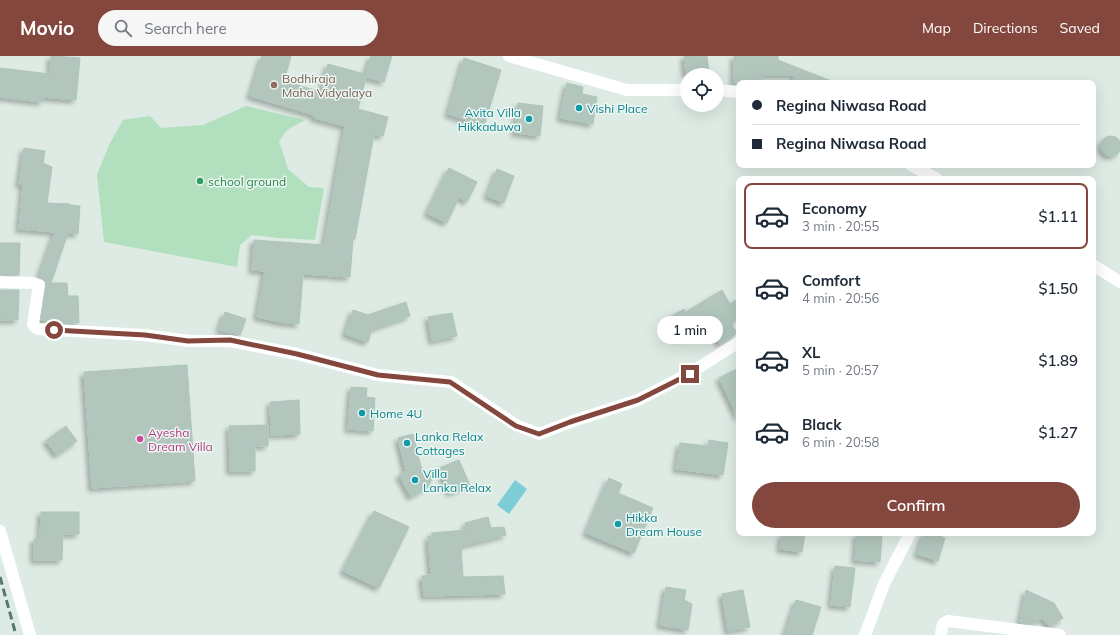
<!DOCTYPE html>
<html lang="en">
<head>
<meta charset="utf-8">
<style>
	:root { --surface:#fff; --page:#f6f6f7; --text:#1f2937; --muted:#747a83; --line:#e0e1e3; --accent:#84473e }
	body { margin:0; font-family:Mulish,sans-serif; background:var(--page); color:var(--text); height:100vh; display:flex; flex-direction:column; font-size:15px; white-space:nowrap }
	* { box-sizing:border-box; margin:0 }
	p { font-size:13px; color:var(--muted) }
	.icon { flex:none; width:22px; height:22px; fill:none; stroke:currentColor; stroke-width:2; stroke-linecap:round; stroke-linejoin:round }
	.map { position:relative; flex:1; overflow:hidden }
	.panel { position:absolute; left:736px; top:120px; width:360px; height:360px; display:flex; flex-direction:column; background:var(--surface); border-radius:8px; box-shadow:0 4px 16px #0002 }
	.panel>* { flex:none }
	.top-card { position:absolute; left:736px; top:24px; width:360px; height:88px; border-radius:8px; box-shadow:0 4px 16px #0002; display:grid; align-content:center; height:88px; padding:0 16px; background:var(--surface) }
	.buttons { position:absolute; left:680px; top:12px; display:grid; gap:8px }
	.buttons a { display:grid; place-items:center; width:44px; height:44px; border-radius:50%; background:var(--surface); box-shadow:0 4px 16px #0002; font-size:20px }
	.end { position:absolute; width:18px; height:18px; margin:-9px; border:5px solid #84473e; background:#fff; box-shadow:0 0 0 2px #fff }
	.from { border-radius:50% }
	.bubble { position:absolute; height:28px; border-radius:14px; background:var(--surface); box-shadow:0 4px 16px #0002; font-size:13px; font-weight:600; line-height:28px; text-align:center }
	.top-card b { display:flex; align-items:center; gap:14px; height:38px; font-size:15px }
	.top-card b+b { border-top:1px solid var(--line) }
	.top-card i { width:10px; height:10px; background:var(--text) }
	ul { padding:7px 0 0; list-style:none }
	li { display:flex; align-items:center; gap:12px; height:66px; margin:0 8px 6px; padding:0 8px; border:2px solid transparent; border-radius:8px }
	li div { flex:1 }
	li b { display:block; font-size:15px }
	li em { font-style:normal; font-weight:600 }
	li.selected { border-color:var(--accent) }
	li>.icon { width:36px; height:36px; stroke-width:1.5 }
	.primary-button { display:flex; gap:8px; margin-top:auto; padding:8px 16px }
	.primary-button a { flex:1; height:46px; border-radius:24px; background:var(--accent); color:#fff; font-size:16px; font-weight:600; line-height:46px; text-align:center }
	header { display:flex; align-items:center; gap:24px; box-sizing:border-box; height:56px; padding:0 20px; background:var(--accent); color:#fff }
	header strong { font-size:19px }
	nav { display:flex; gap:22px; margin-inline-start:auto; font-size:14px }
	.search { width:280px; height:36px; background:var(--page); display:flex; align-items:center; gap:10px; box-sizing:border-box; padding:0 14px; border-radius:22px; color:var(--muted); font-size:15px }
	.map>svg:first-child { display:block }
</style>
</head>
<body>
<header>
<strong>Movio</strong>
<div class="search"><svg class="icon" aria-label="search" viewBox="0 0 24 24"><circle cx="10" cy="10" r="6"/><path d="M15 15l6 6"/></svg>Search here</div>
<nav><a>Map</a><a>Directions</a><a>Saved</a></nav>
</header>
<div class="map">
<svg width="1120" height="579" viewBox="0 0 1120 579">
	<defs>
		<filter id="shadow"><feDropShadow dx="-3.5" dy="3.5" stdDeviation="2" flood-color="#0004"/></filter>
	</defs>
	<rect width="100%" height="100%" fill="#ddebe4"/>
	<!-- green -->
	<path fill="#b2dfbd" d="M246,50L305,64L287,74L279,85L288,113L309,131L324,132L315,184L279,182L252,179L240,189L237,211L104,186L97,119L109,89L123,64L150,60L161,72L203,69Z"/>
	<!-- water -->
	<path fill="#7dcdd7" d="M515,424L527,433L509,458L497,449Z"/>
	<!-- building -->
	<g fill="#b2c6bd" stroke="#aec5bb" filter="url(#shadow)">
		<path d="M51,0L80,2L76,44L43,41L42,46L0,41V12L50,18Z"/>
		<path d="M262,0H291L284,25L321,36L328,8L365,18L371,0H392L384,26L366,21L358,53L388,61L383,80L374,78L355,183H353L350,221L303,218L299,268L280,266L257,261L265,215L252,214L254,184L324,189L345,70L314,62V59L250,40Z"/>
		<path d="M684,0H707L709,16L686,18Z"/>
		<path d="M734,0H778V4L834,26V27H792L795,19H762V27H734Z"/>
		<path d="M464,2L501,14L484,70L448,58Z"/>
		<path d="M567,27L583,31L582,38L597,41L593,68L560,62Z"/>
		<path d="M518,47L543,50L540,80L515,77Z"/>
		<circle cx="1111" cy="90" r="10"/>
		<path d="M24,92L45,95L43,107L52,111L47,147L65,148L66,147L71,149L80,150L78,178L68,177L51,227H67L68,240H78L79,267L45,266V264H41L46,230L45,224L39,221L55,176L19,173L23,129L19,128Z"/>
		<path d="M449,112L477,126L467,146L459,141L447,167L427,157Z"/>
		<path d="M497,113L514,120L504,147L487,140Z"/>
		<path d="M0,187H20L19,219H0Z"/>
		<path d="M0,234H19L18,264H0Z"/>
		<path d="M722,234L730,248L739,242V262L731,267L737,277L720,288L712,275L705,280L700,272L679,283L668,262L684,253L686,256Z"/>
		<path d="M406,246L410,260L372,273L368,286L345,278L353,254L368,259Z"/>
		<path d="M225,256L246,263L240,279L219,274Z"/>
		<path d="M452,257L457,280L432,285L428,261Z"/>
		<path d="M187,309L195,425L92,432L84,316Z"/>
		<path d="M739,312V363L719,322Z"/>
		<path d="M351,331L367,332L366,341L375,342L373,375L348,373Z"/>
		<path d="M299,344L300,378L271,379L270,346Z"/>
		<path d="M268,369V390H255V415H230L229,370Z"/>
		<path d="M66,370L77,385L57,399L46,385Z"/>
		<path d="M413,378L423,419L436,413L428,431L411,441L399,419L406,415L398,382Z"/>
		<path d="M709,384L728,387L723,419L676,413L680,387L708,390Z"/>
		<path d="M459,404L470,429L450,437L439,412Z"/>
		<path d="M609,422L622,428L618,437L653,452L634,497L586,477Z"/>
		<path d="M374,455L409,471L379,532L343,515Z"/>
		<path d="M41,456H79V478H63L62,504H34V483H40Z"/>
		<path d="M488,461L491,472L504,471L506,479L461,490L463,521L503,520L505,538L424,540L422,520L431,519L428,480L436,484L431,477L467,474L465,467Z"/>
		<path d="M791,477H805L802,496L780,493L782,478L791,479Z"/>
		<path d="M924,477H932L945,482L938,505L917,498Z"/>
		<path d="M857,478L882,480L880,506L855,504Z"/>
		<path d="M835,510L855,512L850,551L831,549Z"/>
		<path d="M666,531L686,534L684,544L692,548L688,574L660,569Z"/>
		<path d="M743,534L750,571L728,575L722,538Z"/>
		<path d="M1026,534L1054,547L1063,562L1051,570H1049L1042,562L1033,568L1021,567L1020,566Z"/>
		<path d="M796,544L821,551L812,579H785Z"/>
	</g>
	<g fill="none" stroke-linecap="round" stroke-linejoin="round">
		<!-- minor -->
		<g stroke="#fff" stroke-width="12">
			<path d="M509,0L627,34H687"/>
			<path d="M717,34L739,36"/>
			<path d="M911,109L937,123"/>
			<path d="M1093,209L1120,226"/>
			<path d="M0,226L33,227L39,229L33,268L35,271L38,273L145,279L189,285H230L297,298L378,319L451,326L516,369L539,378L570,366L638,344L690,317L739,286"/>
			<path d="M0,475L30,579"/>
			<path d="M865,579L884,528L910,477"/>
			<path d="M941,579C942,573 941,567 948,565L1060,579"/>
		</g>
		<!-- rail -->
		<path stroke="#56786e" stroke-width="3" stroke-dasharray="8 4" stroke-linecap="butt" d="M0,521L16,579"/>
	</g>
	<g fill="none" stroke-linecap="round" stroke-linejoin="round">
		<!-- route -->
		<path stroke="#84473e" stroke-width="5" d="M54,274L145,279L188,285L230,284L297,298L378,319L450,326L516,370L539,378L570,366L638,344L690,318"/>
	</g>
	<!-- markers -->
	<circle fill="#8d6e63" stroke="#edf7f2" stroke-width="1.5" cx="274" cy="29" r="4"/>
	<g fill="#0f9aa8" stroke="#edf7f2" stroke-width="1.5">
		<circle cx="579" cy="52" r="4"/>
		<circle cx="529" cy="63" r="4"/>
		<circle cx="362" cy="357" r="4"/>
		<circle cx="407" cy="387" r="4"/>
		<circle cx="415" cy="424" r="4"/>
		<circle cx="618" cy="468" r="4"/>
	</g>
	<circle fill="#2e9e5b" stroke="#edf7f2" stroke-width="1.5" cx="200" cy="125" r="4"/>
	<circle fill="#d1479c" stroke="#edf7f2" stroke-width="1.5" cx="140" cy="383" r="4"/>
	<g text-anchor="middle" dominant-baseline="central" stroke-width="3" stroke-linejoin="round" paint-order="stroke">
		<!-- education labels -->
		<g font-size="12" fill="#785e54" stroke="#edf7f2" text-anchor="start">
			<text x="282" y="22">Bodhiraja<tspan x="282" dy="14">Maha Vidyalaya</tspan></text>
		</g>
		<!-- culture labels -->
		<g font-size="12" fill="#0d838f" stroke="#edf7f2" text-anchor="start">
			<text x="587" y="52">Vishi Place</text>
			<text x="521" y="56" text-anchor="end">Avita Villa<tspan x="521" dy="14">Hikkaduwa</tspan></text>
			<text x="370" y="357">Home 4U</text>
			<text x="415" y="380">Lanka Relax<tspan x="415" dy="14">Cottages</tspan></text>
			<text x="423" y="417">Villa<tspan x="423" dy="14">Lanka Relax</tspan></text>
			<text x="626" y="461">Hikka<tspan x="626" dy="14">Dream House</tspan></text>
		</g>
		<!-- leisure labels -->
		<g font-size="12" fill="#27864d" stroke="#edf7f2" text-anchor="start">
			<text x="208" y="125">school ground</text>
		</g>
		<!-- hotel labels -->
		<g font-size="12" fill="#b23c85" stroke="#edf7f2" text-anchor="start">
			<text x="148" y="376">Ayesha<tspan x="148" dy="14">Dream Villa</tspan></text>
		</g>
	</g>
</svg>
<div class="buttons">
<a><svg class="icon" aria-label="locate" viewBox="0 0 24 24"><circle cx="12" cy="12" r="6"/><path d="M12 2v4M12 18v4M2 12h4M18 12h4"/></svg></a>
</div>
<i class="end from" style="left:54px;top:274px"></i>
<i class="end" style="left:690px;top:318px"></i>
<div class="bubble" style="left:657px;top:260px;width:66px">1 min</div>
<div class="top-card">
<b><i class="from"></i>Regina Niwasa Road</b>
<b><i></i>Regina Niwasa Road</b>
</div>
<section class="panel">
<ul>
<li class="selected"><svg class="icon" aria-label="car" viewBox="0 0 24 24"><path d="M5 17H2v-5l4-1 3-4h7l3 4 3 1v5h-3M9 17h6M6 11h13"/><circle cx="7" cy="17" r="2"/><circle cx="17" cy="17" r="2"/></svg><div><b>Economy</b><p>3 min · 20:55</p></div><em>$1.11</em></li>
<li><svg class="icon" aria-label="car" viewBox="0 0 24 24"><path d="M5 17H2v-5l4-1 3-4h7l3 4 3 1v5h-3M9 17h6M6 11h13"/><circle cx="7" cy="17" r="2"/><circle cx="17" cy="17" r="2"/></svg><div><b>Comfort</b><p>4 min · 20:56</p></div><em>$1.50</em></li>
<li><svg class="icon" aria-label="car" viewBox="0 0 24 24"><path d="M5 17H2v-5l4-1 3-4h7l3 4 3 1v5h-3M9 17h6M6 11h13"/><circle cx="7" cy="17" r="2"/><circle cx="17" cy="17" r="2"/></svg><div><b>XL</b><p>5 min · 20:57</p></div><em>$1.89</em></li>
<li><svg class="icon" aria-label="car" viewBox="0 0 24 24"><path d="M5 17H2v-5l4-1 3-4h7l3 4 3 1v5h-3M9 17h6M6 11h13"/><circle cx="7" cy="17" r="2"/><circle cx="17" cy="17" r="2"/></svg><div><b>Black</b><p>6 min · 20:58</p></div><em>$1.27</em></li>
</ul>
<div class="primary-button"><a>Confirm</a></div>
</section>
</div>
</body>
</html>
